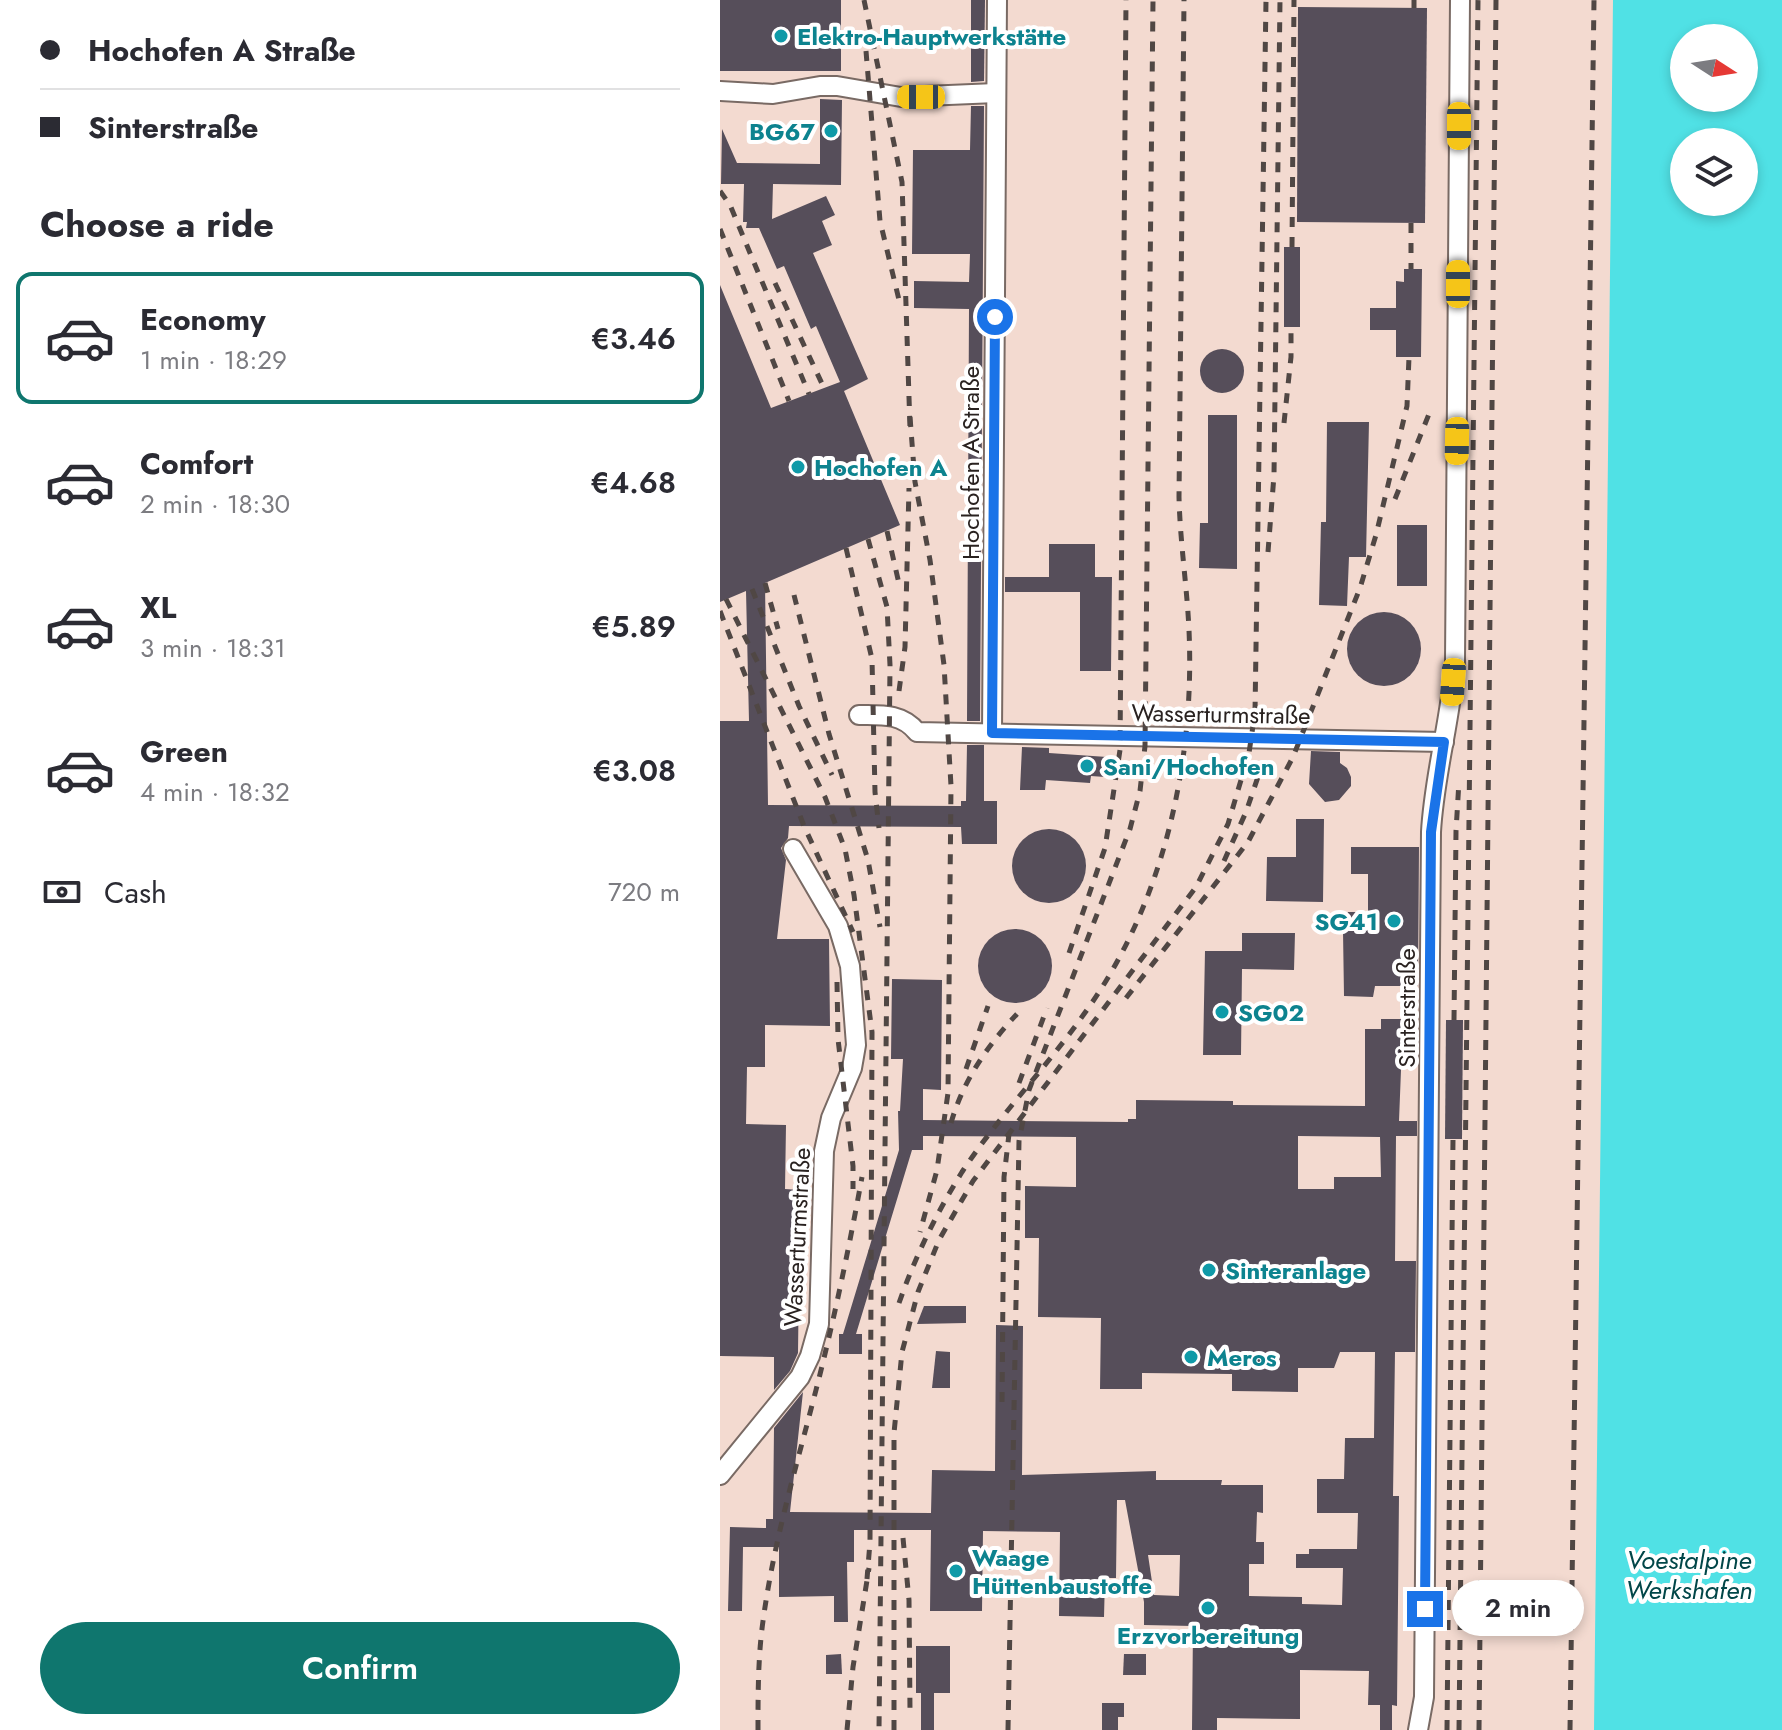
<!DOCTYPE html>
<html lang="en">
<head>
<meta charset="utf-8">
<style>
	:root { --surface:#fff; --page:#f2f2f3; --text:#2b2b33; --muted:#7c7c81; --line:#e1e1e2; --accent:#0f766e }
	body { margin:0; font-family:Jost,sans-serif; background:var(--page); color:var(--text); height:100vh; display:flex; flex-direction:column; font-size:30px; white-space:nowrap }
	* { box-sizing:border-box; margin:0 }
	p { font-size:26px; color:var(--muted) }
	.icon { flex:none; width:44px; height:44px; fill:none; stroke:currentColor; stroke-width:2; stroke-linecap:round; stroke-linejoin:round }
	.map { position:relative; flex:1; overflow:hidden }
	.side { display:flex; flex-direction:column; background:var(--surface); width:720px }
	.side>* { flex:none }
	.banner { display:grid; align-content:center; height:176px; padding:0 40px; background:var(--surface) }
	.needle { width:52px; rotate:102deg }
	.buttons { position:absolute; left:950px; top:24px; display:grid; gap:16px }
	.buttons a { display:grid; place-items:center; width:88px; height:88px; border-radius:50%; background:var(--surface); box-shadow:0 4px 12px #0003; font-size:40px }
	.end { position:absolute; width:36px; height:36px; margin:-18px; border:10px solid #1a73e8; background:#fff; box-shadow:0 0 0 4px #fff }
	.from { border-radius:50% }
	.bubble { position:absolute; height:56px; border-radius:28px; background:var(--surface); box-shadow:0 4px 12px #0003; font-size:26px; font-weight:600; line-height:56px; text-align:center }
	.car { position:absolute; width:24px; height:48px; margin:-24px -12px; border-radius:10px; box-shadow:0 0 6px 2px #0007; background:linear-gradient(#f5c518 24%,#345 0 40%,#f5c518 0 76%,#345 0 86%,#f5c518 0) }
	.banner b { display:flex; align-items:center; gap:28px; height:76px; font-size:30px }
	.banner b+b { border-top:2px solid var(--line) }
	.banner i { width:20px; height:20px; background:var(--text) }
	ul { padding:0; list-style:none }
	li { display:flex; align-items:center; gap:24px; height:132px; margin:0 16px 12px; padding:0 24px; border:4px solid transparent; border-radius:16px }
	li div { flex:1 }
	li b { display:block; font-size:30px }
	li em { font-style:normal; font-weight:600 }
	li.on { border-color:var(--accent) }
	li>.icon { width:72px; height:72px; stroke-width:1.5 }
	h2 { padding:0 40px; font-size:36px; line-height:96px }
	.pay { display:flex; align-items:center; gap:20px; height:88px; padding:0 40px; font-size:30px }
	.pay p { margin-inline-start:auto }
	.primary-button { display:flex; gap:16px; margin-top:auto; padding:16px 40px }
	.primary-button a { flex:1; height:92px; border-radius:48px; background:var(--accent); color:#fff; font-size:32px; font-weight:600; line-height:92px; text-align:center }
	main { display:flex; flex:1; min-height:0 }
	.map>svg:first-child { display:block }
</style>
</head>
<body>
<main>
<section class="side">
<div class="banner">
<b><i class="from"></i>Hochofen A Straße</b>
<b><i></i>Sinterstraße</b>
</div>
<h2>Choose a ride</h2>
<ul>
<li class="on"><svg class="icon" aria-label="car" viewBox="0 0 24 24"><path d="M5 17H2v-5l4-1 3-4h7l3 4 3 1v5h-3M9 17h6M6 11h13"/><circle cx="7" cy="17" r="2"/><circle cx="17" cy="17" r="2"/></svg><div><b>Economy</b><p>1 min · 18:29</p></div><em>€3.46</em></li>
<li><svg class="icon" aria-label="car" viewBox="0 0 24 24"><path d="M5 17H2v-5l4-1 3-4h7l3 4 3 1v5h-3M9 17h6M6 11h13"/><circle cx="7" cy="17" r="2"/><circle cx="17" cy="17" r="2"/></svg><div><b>Comfort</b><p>2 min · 18:30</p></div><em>€4.68</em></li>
<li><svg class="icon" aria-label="car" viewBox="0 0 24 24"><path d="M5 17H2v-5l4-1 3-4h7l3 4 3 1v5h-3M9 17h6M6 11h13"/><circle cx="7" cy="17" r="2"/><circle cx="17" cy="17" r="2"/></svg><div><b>XL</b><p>3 min · 18:31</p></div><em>€5.89</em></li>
<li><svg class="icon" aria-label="car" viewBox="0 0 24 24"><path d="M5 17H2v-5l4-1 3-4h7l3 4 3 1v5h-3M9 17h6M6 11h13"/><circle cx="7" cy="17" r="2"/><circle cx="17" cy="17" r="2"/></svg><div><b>Green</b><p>4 min · 18:32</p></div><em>€3.08</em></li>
</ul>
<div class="pay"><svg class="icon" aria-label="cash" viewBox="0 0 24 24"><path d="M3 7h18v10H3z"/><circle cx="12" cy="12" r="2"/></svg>Cash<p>720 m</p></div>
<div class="primary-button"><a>Confirm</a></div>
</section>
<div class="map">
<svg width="1062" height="1730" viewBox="0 0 1062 1730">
	<rect width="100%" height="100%" fill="#f9e7e0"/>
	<!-- built -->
	<path fill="#f3dad0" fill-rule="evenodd" d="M0,0H1062V1730H0ZM964,38H1024V98H964ZM964,142H1024V202H964Z"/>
	<!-- water -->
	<path fill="#50e1e5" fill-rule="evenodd" d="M893,0H1062V1730H874ZM964,38H1024V98H964ZM964,142H1024V202H964Z"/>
	<!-- building -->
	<g fill="#564e5a" fill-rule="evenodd">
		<rect x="0" y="0" width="121" height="71"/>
		<path d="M251,0H265L264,81L251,82Z"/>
		<path d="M578,7L707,8L705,223L577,222Z"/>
		<path d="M100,99L122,100L121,185L53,184L52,219L106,196L115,215L102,221L112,245L93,253L148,379L124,391L180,525L45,583L48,805L241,806V801H246L247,745H264V801H277V844H242L241,827L69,826L68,838L61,848L66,860L57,939H109L110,1026L45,1025V1067H27L26,1124L66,1125L65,1189L80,1190L78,1353L70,1371L54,1390V1357L0,1356V721H29L26,591L0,602V285L51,408L120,382L96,326L91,329L64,266L57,269L39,228H26L27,222H23L24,184H1L2,129L17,163L100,164Z"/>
		<path d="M251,106H264L260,721H247L249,309L194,308V281L249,282L250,254H192L193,150H250Z"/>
		<rect x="564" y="247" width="16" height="80"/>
		<path d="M684,269H702L701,357H676V330H650V308H676V281L684,282Z"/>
		<circle cx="502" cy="371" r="22"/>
		<path d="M488,415H517V569L479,568L480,523H488Z"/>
		<path d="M607,422H649L646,557H629L627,606L599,605L601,522H606Z"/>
		<rect x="677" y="525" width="30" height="61"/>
		<path d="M329,544H375V577H392L391,671H360V592H285V577H329Z"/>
		<circle cx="664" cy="649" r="37"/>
		<path d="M302,747L329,748V753L387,757L385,777L371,776L370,783L326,780L325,790H300Z"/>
		<path d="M591,751L620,752V763L627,768L631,777V786L619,800L605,802L589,784Z"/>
		<path d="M576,819H604L603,902L546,901L547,857H576Z"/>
		<circle cx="329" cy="866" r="37"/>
		<path d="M631,847H699L698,986H655L653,997L624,996L623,931H618L628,912H648V874H631Z"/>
		<circle cx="295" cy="966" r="37"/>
		<path d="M522,933H575L574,970L522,969L521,1055H483L485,951H522Z"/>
		<path d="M172,979L222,980L221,1090L203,1089V1120L408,1122V1119H416V1100L513,1101V1105L645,1106V1029H661V1019H683L679,1121H697V1136H676L675,1261H696L695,1352H675L673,1496H679L677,1706L672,1705V1730H660V1705H648L649,1671L580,1670V1719L497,1718V1730H472L473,1626L424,1625V1602L405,1500H397L396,1578H385L384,1617L339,1616L340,1532L263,1531L262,1611H210L211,1530H134V1562H127L128,1622H114V1596L59,1597V1547H23L22,1611H8L10,1527L46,1528V1519H53L54,1428L83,1392L70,1512L211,1513L212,1470L275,1471L276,1325L303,1326L302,1475L436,1471V1480H502L501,1485H543V1513L537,1512L536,1542H544V1564H529V1596L582,1597V1604L622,1605L623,1568H576V1554H589V1549H637L638,1513H597V1479H624L625,1438H654L655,1352H620L614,1368H578V1392L512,1391V1374L422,1373V1389H380L381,1318L318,1317L319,1238H305V1186L356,1187V1137L203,1136V1150H192L136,1334H142V1354H119V1334H123L179,1150L178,1111H180L183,1059H171ZM578,1136L660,1137L661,1177H614V1189H578ZM428,1555H460L459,1596L434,1595Z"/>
		<path d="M726,1020H743L742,1139H725Z"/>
		<path d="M204,1306H246V1323L197,1324Z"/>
		<path d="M216,1351L230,1352V1388H212Z"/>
		<path d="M196,1646H230V1693H214V1730H201V1693H196Z"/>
		<path d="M121,1654L122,1674H106V1655Z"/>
		<path d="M404,1654H426V1675H403Z"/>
		<path d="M382,1703H404V1717H398V1730H382Z"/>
	</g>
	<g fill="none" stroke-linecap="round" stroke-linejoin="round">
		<!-- street casing -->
		<g stroke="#796a64" stroke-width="22">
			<g id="street">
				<path d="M0,91L53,94L100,86H117L181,97L276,93"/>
				<path d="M139,715C161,715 182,713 197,732L724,742"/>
				<path d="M272,733L277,0"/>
				<path d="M0,1475L80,1377L90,1356L99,1324L104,1151L111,1118L132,1068L136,1045L130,966L118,926L73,849"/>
				<path d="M698,1730L704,1697L711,832C714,775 731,719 735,662L740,0"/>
			</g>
		</g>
		<!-- street -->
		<use href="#street" stroke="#fff" stroke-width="18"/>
		<!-- rail -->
		<g stroke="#504744" stroke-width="5" stroke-dasharray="10 10" stroke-linecap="butt">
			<path d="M144,0L182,182L190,428"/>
			<path d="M694,0V8"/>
			<path d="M146,51L160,221L180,304"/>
			<path d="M0,191L10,205L89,394"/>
			<path d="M691,223V269"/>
			<path d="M0,229L69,401"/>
			<path d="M572,247L574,0"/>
			<path d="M55,283L104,388"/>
			<path d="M190,417L195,482L210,560L224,665L231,786L228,1093L217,1170L200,1232"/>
			<path d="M564,423L571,357V327"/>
			<path d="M675,499L709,414"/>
			<path d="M167,531L180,588"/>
			<path d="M148,539L167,607L170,665L159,1730"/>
			<path d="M126,548L152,659L155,792L159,828"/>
			<path d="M548,552L554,475L560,0"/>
			<path d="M45,583L58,629"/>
			<path d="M32,589L79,706L112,775"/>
			<path d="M74,595L109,734L148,860L160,927"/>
			<path d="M6,599L105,797L125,849L134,895L152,1032L150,1542L147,1579"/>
			<path d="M0,611L84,826L133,932"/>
			<path d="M179,691L185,647L189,488"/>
			<path d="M504,861L526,812L541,768"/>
			<path d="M349,953L385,848L400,750L406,0"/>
			<path d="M117,982L118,1039L133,1166V1189"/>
			<path d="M406,998L528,842L573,757L640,588L656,535L687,406L689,357"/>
			<path d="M734,1020L736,831L739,781"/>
			<path d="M246,1069L268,1006"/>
			<path d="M299,1083L327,1008"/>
			<path d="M231,1123C243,1081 267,1046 297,1014"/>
			<path d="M179,1303C195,1257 216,1214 242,1172C278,1117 326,1068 364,1014C443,905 475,764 469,630C467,586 460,542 459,497L464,0"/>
			<path d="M282,1402L284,1177L289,1134"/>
			<path d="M183,1538L189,1600L190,1710"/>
			<path d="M38,1730C38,1693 38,1657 43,1621C54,1540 76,1468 96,1390C114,1320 129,1248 142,1177"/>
			<path d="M127,1730L133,1667L149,1568"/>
			<path d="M174,1730V1433L182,1352L198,1292L219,1240L253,1181L476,887L508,824L529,753L535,712L546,0"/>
			<path d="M288,1730L299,1141L309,1090L410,829L420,791L425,746L433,0"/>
			<path d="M727,1730L733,1139"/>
			<path d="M739,1730L758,0"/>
			<path d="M759,1730L776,0"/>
			<path d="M850,1730L874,0"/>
		</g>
	</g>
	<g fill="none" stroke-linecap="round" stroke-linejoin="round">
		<!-- route -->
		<path stroke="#1a73e8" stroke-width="10" d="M275,317L272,733L724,742L711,832L705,1609"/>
	</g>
	<!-- markers -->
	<g fill="#0f9aa8" stroke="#fff" stroke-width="3">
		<circle cx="61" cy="36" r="8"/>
		<circle cx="111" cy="131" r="8"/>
		<circle cx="78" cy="467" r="8"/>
		<circle cx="367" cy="766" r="8"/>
		<circle cx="674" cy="921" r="8"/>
		<circle cx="502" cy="1012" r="8"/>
		<circle cx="489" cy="1270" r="8"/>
		<circle cx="471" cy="1357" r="8"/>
		<circle cx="236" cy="1571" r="8"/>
		<circle cx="488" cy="1608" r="8"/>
	</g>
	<g text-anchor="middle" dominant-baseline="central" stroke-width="8" stroke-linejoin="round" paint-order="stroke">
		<!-- culture labels -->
		<g font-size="24" font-weight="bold" fill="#0d838f" stroke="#fff" text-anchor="start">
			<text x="77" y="36">Elektro-Hauptwerkstätte</text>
			<text x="95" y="131" text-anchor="end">BG67</text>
			<text x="94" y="467">Hochofen A</text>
			<text x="383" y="766">Sani/Hochofen</text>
			<text x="658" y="921" text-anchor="end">SG41</text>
			<text x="518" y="1012">SG02</text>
			<text x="505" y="1270">Sinteranlage</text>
			<text x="487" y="1357">Meros</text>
			<text x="252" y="1557">Waage<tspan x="252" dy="28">Hüttenbaustoffe</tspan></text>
			<text x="488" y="1635" text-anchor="middle">Erzvorbereitung</text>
		</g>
		<!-- street labels -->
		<g font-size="24" fill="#292220" stroke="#fff">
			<text transform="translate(250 463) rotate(-90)">Hochofen A Straße</text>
			<text transform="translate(501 714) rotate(1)">Wasserturmstraße</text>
			<text transform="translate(686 1008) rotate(-90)">Sinterstraße</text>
			<text transform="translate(77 1237) rotate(-87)">Wasserturmstraße</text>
		</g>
		<!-- water labels -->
		<g font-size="26" font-style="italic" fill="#014648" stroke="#fff">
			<text x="969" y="1560">Voestalpine<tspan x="969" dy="30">Werkshafen</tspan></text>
		</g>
	</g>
</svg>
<div class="buttons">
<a><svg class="needle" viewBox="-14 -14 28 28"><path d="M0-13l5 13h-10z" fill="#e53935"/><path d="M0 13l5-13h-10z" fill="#7c7c81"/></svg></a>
<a><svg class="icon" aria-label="layers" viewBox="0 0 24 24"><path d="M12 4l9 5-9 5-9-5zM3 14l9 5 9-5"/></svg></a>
</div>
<i class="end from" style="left:275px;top:317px"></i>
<i class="end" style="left:705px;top:1609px"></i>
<div class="bubble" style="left:732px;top:1580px;width:132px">2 min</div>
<i class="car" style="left:201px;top:97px;rotate:270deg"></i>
<i class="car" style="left:739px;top:126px;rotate:180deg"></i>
<i class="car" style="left:738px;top:284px;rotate:0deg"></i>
<i class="car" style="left:737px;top:441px;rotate:181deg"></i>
<i class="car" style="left:733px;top:682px;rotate:184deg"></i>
</div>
</main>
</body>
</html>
